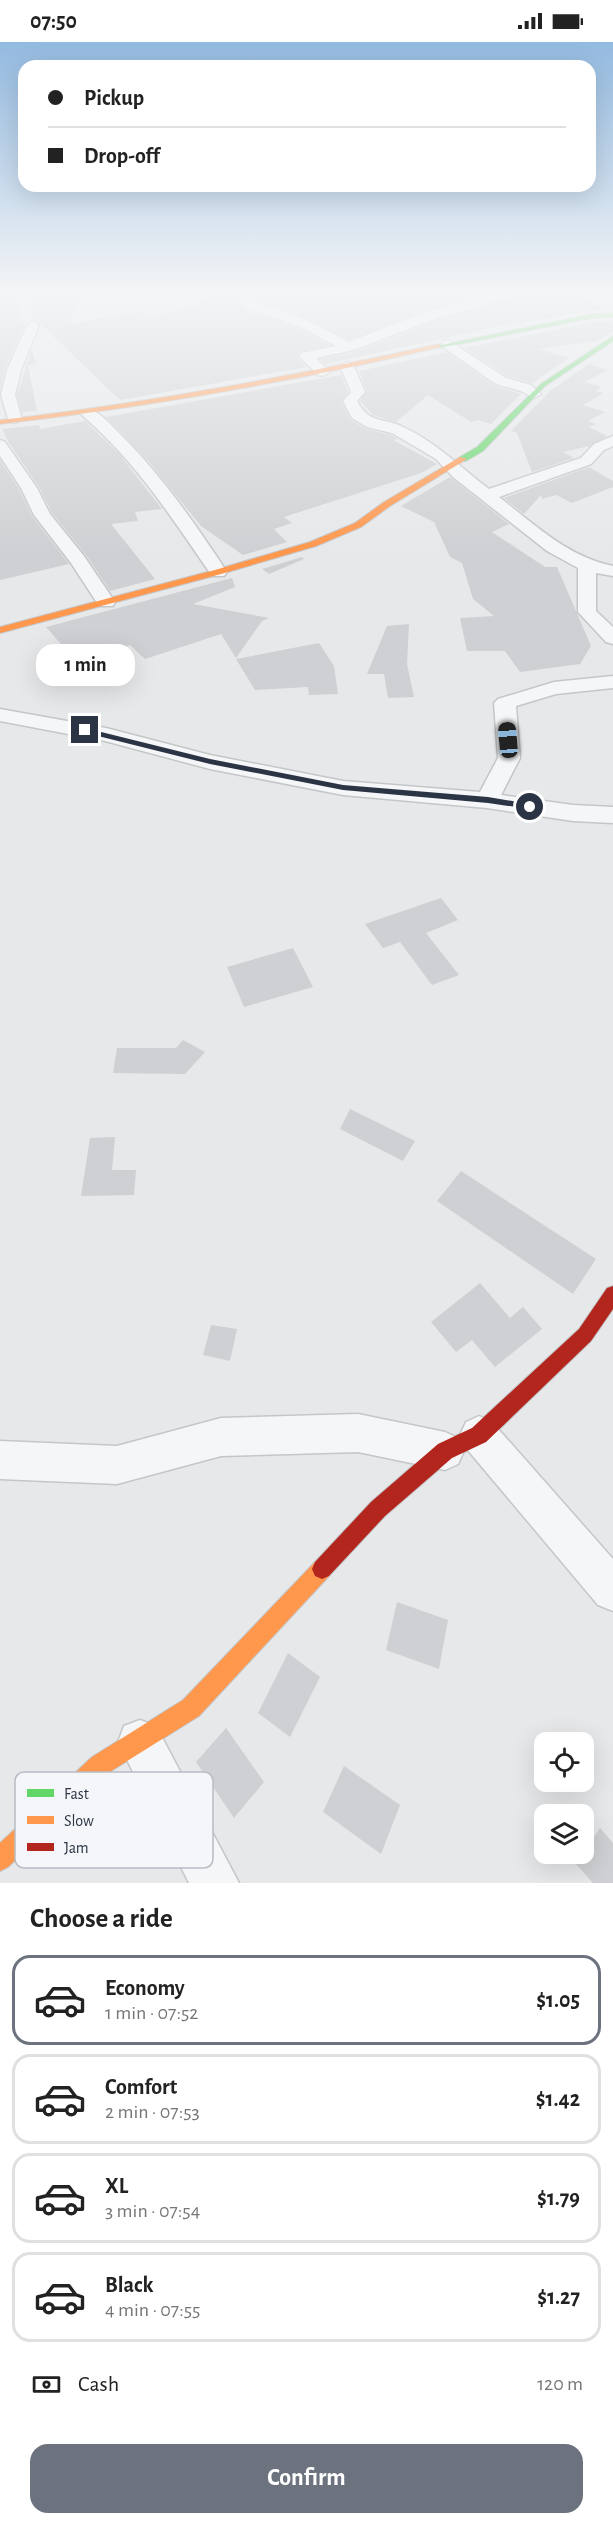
<!DOCTYPE html>
<html lang="en">
<head>
<meta charset="utf-8">
<style>
	:root { --surface:#fff; --page:#f6f6f6; --text:#222; --muted:#767676; --line:#e0e0e0; --accent:#6c737f }
	body { margin:0; font-family:"Alegreya Sans",sans-serif; background:var(--page); color:var(--text); height:100vh; display:flex; flex-direction:column; font-size:22px; white-space:nowrap }
	* { box-sizing:border-box; margin:0 }
	p { font-size:20px; color:var(--muted) }
	.icon { flex:none; width:33px; height:33px; fill:none; stroke:currentColor; stroke-width:2; stroke-linecap:round; stroke-linejoin:round }
	.map { position:relative; height:1841px; overflow:hidden }
	.side { display:flex; flex-direction:column; background:var(--surface); flex:1 }
	.side>* { flex:none }
	.banner { position:absolute; left:18px; top:18px; width:578px; height:132px; border-radius:18px; box-shadow:0 6px 24px #0002; display:grid; align-content:center; height:132px; padding:0 30px; background:var(--surface) }
	.fabs { position:absolute; left:534px; top:1690px; display:grid; gap:12px }
	.fabs a { display:grid; place-items:center; width:60px; height:60px; border-radius:12px; background:var(--surface); box-shadow:0 6px 24px #0002; font-size:30px }
	.end { position:absolute; width:27px; height:27px; margin:-14px; border:8px solid #2b3445; background:#fff; box-shadow:0 0 0 3px #fff }
	.from { border-radius:50% }
	.bubble { position:absolute; height:42px; border-radius:18px; background:var(--surface); box-shadow:0 6px 24px #0002; font-size:20px; font-weight:700; line-height:42px; text-align:center }
	.car { position:absolute; width:18px; height:36px; margin:-18px -9px; border-radius:8px; box-shadow:0 0 4px 2px #0007; background:linear-gradient(#222 24%,#8ab4d8 0 40%,#222 0 76%,#8ab4d8 0 86%,#222 0) }
	.banner b { display:flex; align-items:center; gap:21px; height:57px; font-size:22px }
	.banner b+b { border-top:2px solid var(--line) }
	.banner i { width:15px; height:15px; background:var(--text) }
	ul { padding:0; list-style:none }
	li { display:flex; align-items:center; gap:18px; height:90px; margin:0 12px 9px; padding:0 18px; border:3px solid var(--line); border-radius:18px }
	li div { flex:1 }
	li b { display:block; font-size:22px }
	li em { font-style:normal; font-weight:700 }
	li.selected { border-color:var(--accent) }
	li>.icon { width:54px; height:54px; stroke-width:1.5 }
	h2 { padding:0 30px; font-size:27px; line-height:72px }
	.pay { display:flex; align-items:center; gap:15px; height:66px; padding:0 30px; font-size:22px }
	.pay p { margin-inline-start:auto }
	.primary-button { display:flex; gap:12px; margin-top:auto; padding:12px 30px }
	.primary-button a { flex:1; height:69px; border-radius:18px; background:var(--accent); color:#fff; font-size:24px; font-weight:700; line-height:69px; text-align:center }
	.status { display:flex; justify-content:space-between; align-items:center; height:42px; padding:0 30px; background:var(--surface); direction:ltr }
	.status svg { height:16px; fill:currentColor }
	.map>svg:first-child { display:block }
</style>
</head>
<body>
<div class="status"><b>07:50</b><svg viewBox="0 0 49 12"><path d="M0 12V9h3v3zM5 12V6h3v6zM10 12V3h3v9zM15 12V0h3v12zM26 1h20v11H26zM47 4h2v5h-2z"/></svg></div>
<div class="map">
<svg width="613" height="1841" viewBox="0 0 613 1841">
	<rect width="100%" height="100%" fill="#e6e8ea"/>
	<!-- building -->
	<g fill="#ced0d3">
		<path d="M0,252H15L24,284L5,327L0,348Z"/>
		<path d="M215,252H241L234,258L246,269L300,287L329,303L299,310L297,316L307,325L120,358L30,272L36,254L78,253L70,282L140,269L148,275L196,264Z"/>
		<path d="M264,252H491L432,266L349,298L310,277L256,258Z"/>
		<path d="M523,252H574L604,267L501,284L325,322L321,317L354,310L436,279Z"/>
		<path d="M613,279V289L597,299L538,307L569,316L532,341L507,334L465,306L593,280Z"/>
		<path d="M32,307L36,322L28,323L37,369L22,370L17,353Z"/>
		<path d="M447,310L495,344L521,352L491,382L478,378L471,380L428,353L396,380L373,373L360,359L367,349L359,329Z"/>
		<path d="M589,322L608,328L584,340L602,345L595,349L604,351L583,363L605,370L588,379L596,382L589,385L607,394L589,404L563,410L574,416L532,430L517,391L511,389L550,349Z"/>
		<path d="M341,333L348,350L341,360L351,378L366,387L391,393L398,397L393,398L437,422L421,431L284,475L292,481L274,487L287,500L243,513L201,484L149,420L106,375Z"/>
		<path d="M85,379L119,412L162,467L135,470L138,479L111,482L155,537L110,549L86,513L52,471L39,445L9,401L2,387L39,383L40,387Z"/>
		<path d="M0,418L19,447L32,474L69,522L0,538Z"/>
		<path d="M589,425L613,439V445L572,461L556,453L542,457L541,453L524,472L504,456Z"/>
		<path d="M450,435L509,482L492,490L545,525H557L591,604L580,622L520,630L505,609H467L460,576L494,574L473,557L462,521L450,515L434,480L401,464Z"/>
		<path d="M302,515L304,517L269,532L262,527Z"/>
		<path d="M232,536L235,545L193,562L269,576L262,579L236,616L221,592L145,617L130,603L77,620L46,585Z"/>
		<path d="M409,582L407,622L414,655L388,656L384,632H367L387,584Z"/>
		<path d="M319,601L334,624L338,652L309,653L308,645L255,648L236,617Z"/>
		<path d="M441,856L458,878L426,891L459,933L432,943L400,900L383,906L365,882Z"/>
		<path d="M293,906L313,945L244,965L227,925Z"/>
		<path d="M183,998L205,1010L185,1032L113,1031L117,1006H176Z"/>
		<path d="M350,1067L415,1099L403,1119L340,1087Z"/>
		<path d="M115,1095L112,1128H136L134,1153L81,1154L90,1096Z"/>
		<path d="M461,1129L596,1217L573,1252L437,1159Z"/>
		<path d="M480,1241L510,1276L523,1265L542,1287L495,1325L472,1298L456,1310L431,1280Z"/>
		<path d="M211,1283L237,1287L230,1319L203,1313Z"/>
		<path d="M397,1560L448,1578L439,1627L386,1608Z"/>
		<path d="M288,1611L320,1635L290,1695L258,1671Z"/>
		<path d="M226,1686L264,1740L234,1776L196,1720Z"/>
		<path d="M344,1724L400,1763L381,1812L323,1770Z"/>
		<path d="M600,1786L613,1801V1841H593L576,1822Z"/>
	</g>
	<g fill="none" stroke-linecap="round" stroke-linejoin="round">
		<!-- street casing -->
		<g stroke="#c4c6c8" stroke-width="3">
			<g id="street">
				<path d="M246,252H262L251,259L309,279L349,300C402,279 463,252 521,252L435,277L353,308L316,316L330,330L323,334L318,333L299,314L301,311L336,304L301,285L247,267L236,258Z"/>
				<path d="M33,279L39,283L21,328L15,353L22,377L15,381L8,377L1,353L7,328L27,283Z"/>
				<path d="M448,298L506,336L531,343L541,352L534,356L521,349L496,342L443,305L442,302L443,299Z"/>
				<path d="M347,320L354,324L365,350L357,359C370,383 383,375 403,385C436,400 461,426 489,447L581,416L594,402L613,394V404L604,408L591,422L499,455C534,482 568,515 613,524V534L596,531V569L613,585V602L606,600L578,570V526L547,509L453,435L436,417L392,391L367,385L352,376L343,359L351,350L340,324Z"/>
				<path d="M88,367C99,369 109,381 117,389C160,431 194,480 227,530L224,534H212C171,475 138,422 83,374L81,371Z"/>
				<path d="M0,398L5,400L37,446L50,472L84,514L115,560L113,564H99L71,521L34,473L21,446L0,414Z"/>
				<path d="M613,634V646L556,652L516,664L520,716L501,753L573,763L613,765V781L573,779L487,766L343,753L210,727L105,699L0,679V667L106,686L210,713L343,739L480,750L498,716L494,661L498,657L554,640Z"/>
				<path d="M358,1372L445,1390L458,1396L464,1409L458,1422L445,1428L358,1410L221,1414L117,1442L0,1437V1399L117,1404L221,1376Z"/>
				<path d="M479,1374L492,1380L613,1517V1569L598,1563L466,1406L460,1393L466,1380Z"/>
				<path d="M140,1678L156,1684L239,1841H189L118,1700L124,1684Z"/>
			</g>
		</g>
		<!-- fast casing -->
		<g stroke="#c4c6c8" stroke-width="2">
			<g id="fast">
				<path d="M613,271V275L593,276L439,306L436,304L593,272Z"/>
				<path d="M613,294V299L545,344L483,409L466,419H460V415L477,405L541,342Z"/>
			</g>
		</g>
		<!-- slow casing -->
		<g stroke="#c4c6c8" stroke-width="2">
			<g id="slow">
				<path d="M439,302L441,305C296,339 148,365 0,382V378C148,361 294,334 439,302Z"/>
				<path d="M460,415L467,417L390,464L361,485L316,504L221,532L0,591V585L215,528L310,500L355,481L384,460Z"/>
				<path d="M322,1517L329,1520L332,1527L329,1534L199,1674L108,1731L8,1825L0,1829V1801L92,1715L183,1658L315,1520Z"/>
			</g>
		</g>
		<!-- jam casing -->
		<g stroke="#c4c6c8" stroke-width="2">
			<path id="jam" d="M613,1244V1267L591,1299L486,1400L452,1416L385,1474L329,1534L322,1537L315,1534L312,1527L315,1520L371,1460L438,1402L472,1386L579,1287L607,1246Z"/>
		</g>
		<!-- street -->
		<use href="#street" fill="#f5f6f7" fill-rule="evenodd"/>
		<!-- fast -->
		<use href="#fast" fill="#63d668" fill-rule="evenodd"/>
		<!-- slow -->
		<use href="#slow" fill="#ff974d" fill-rule="evenodd"/>
		<!-- jam -->
		<use href="#jam" fill="#b3261e" fill-rule="evenodd"/>
	</g>
	<!-- sky -->
	<linearGradient id="sky" x2="0" y2="1"><stop stop-color="#93bae0"/><stop offset="0.49" stop-color="#f4f5f6"/><stop offset="1" stop-color="#f4f5f6" stop-opacity="0"/></linearGradient>
	<rect width="613" height="510" fill="url(#sky)"/>
	<!-- route -->
	<path fill="#2b3445" d="M85,686L210,717L343,743L488,755L530,762L535,765L530,767L488,761L343,748L210,722L82,690V687Z"/>
	<!-- legend -->
	<rect x="15" y="1730" width="198" height="96" rx="9" fill="#f4f6f9" stroke="#b8bcc3" stroke-width="1.5"/>
	<rect x="27" y="1747" width="27" height="8" fill="#63d668"/>
	<rect x="27" y="1774" width="27" height="8" fill="#ff974d"/>
	<rect x="27" y="1801" width="27" height="8" fill="#b3261e"/>
	<g font-size="16" fill="#2b3445">
		<text x="64" y="1757">Fast</text>
		<text x="64" y="1784">Slow</text>
		<text x="64" y="1811">Jam</text>
	</g>
</svg>
<div class="fabs">
<a><svg class="icon" aria-label="locate" viewBox="0 0 24 24"><circle cx="12" cy="12" r="6"/><path d="M12 2v4M12 18v4M2 12h4M18 12h4"/></svg></a>
<a><svg class="icon" aria-label="layers" viewBox="0 0 24 24"><path d="M12 4l9 5-9 5-9-5zM3 14l9 5 9-5"/></svg></a>
</div>
<i class="end from" style="left:530px;top:765px"></i>
<i class="end" style="left:85px;top:688px"></i>
<div class="bubble" style="left:36px;top:602px;width:99px">1 min</div>
<i class="car" style="left:508px;top:698px;rotate:355deg"></i>
<div class="banner">
<b><i class="from"></i>Pickup</b>
<b><i></i>Drop-off</b>
</div>
</div>
<section class="side">
<h2>Choose a ride</h2>
<ul>
<li class="selected"><svg class="icon" aria-label="car" viewBox="0 0 24 24"><path d="M5 17H2v-5l4-1 3-4h7l3 4 3 1v5h-3M9 17h6M6 11h13"/><circle cx="7" cy="17" r="2"/><circle cx="17" cy="17" r="2"/></svg><div><b>Economy</b><p>1 min · 07:52</p></div><em>$1.05</em></li>
<li><svg class="icon" aria-label="car" viewBox="0 0 24 24"><path d="M5 17H2v-5l4-1 3-4h7l3 4 3 1v5h-3M9 17h6M6 11h13"/><circle cx="7" cy="17" r="2"/><circle cx="17" cy="17" r="2"/></svg><div><b>Comfort</b><p>2 min · 07:53</p></div><em>$1.42</em></li>
<li><svg class="icon" aria-label="car" viewBox="0 0 24 24"><path d="M5 17H2v-5l4-1 3-4h7l3 4 3 1v5h-3M9 17h6M6 11h13"/><circle cx="7" cy="17" r="2"/><circle cx="17" cy="17" r="2"/></svg><div><b>XL</b><p>3 min · 07:54</p></div><em>$1.79</em></li>
<li><svg class="icon" aria-label="car" viewBox="0 0 24 24"><path d="M5 17H2v-5l4-1 3-4h7l3 4 3 1v5h-3M9 17h6M6 11h13"/><circle cx="7" cy="17" r="2"/><circle cx="17" cy="17" r="2"/></svg><div><b>Black</b><p>4 min · 07:55</p></div><em>$1.27</em></li>
</ul>
<div class="pay"><svg class="icon" aria-label="cash" viewBox="0 0 24 24"><path d="M3 7h18v10H3z"/><circle cx="12" cy="12" r="2"/></svg>Cash<p>120 m</p></div>
<div class="primary-button"><a>Confirm</a></div>
</section>
</body>
</html>
